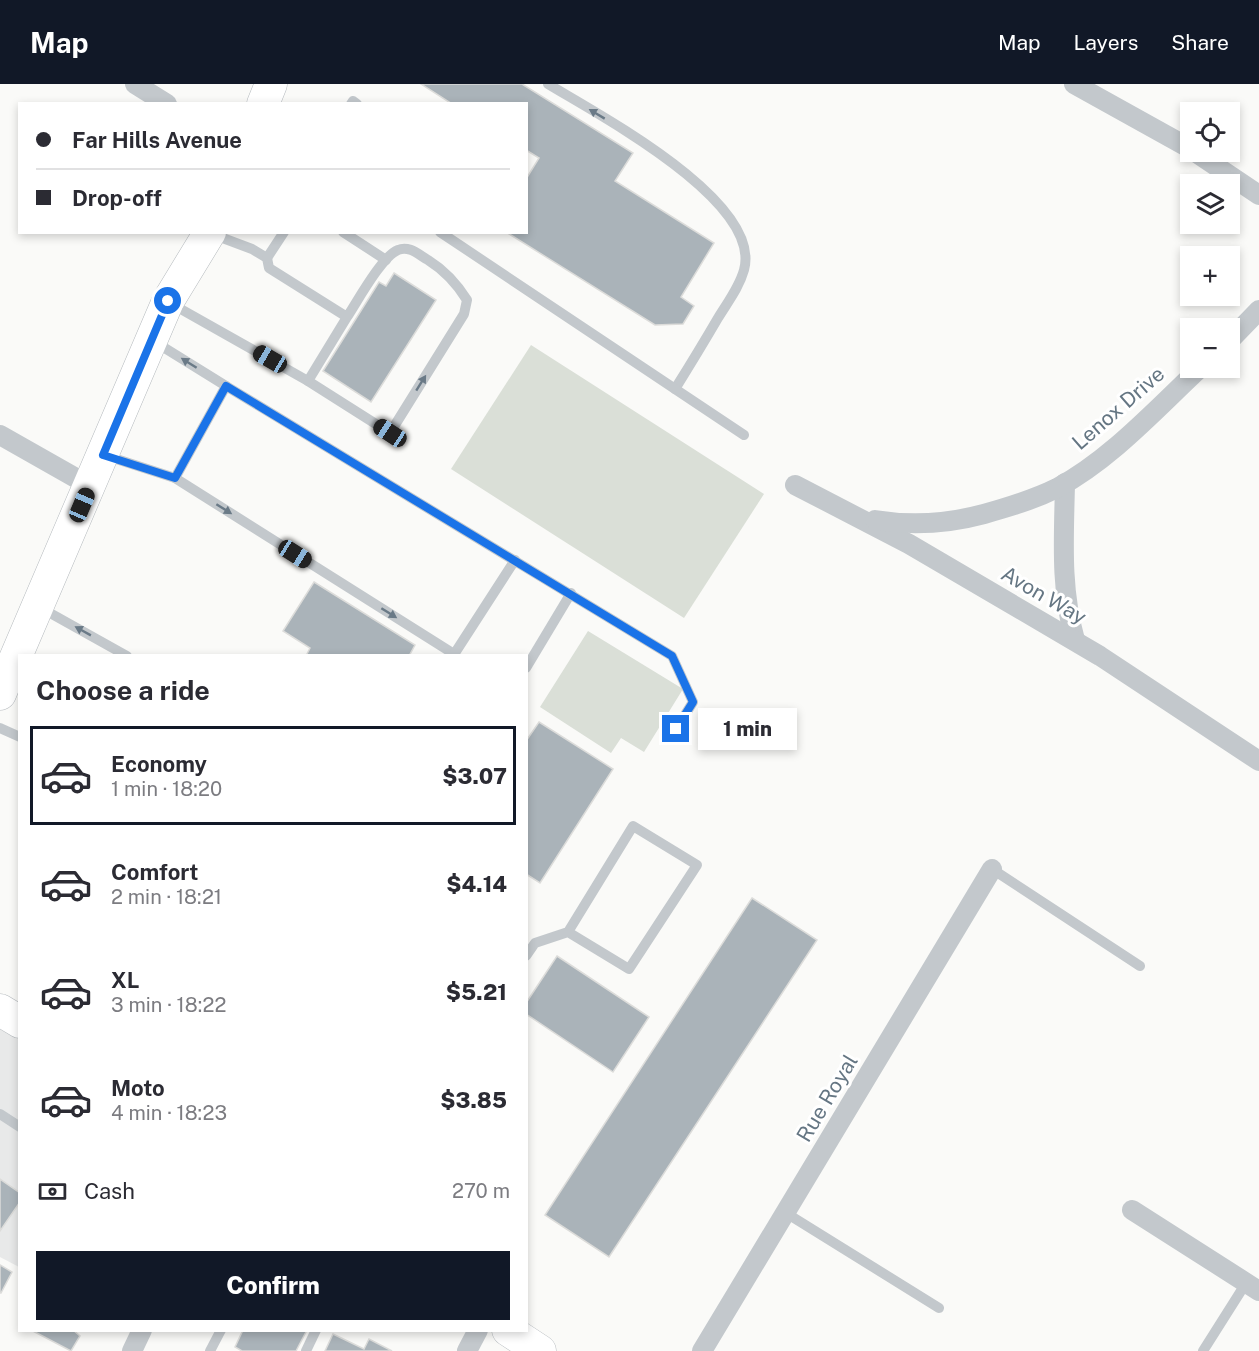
<!DOCTYPE html>
<html lang="en">
<head>
<meta charset="utf-8">
<style>
	:root { --surface:#fff; --page:#f2f2f3; --text:#2b2b33; --muted:#7c7c81; --line:#e1e1e2; --accent:#111827 }
	body { margin:0; font-family:"Public Sans",sans-serif; background:var(--page); color:var(--text); height:100vh; display:flex; flex-direction:column; font-size:22px; white-space:nowrap }
	* { box-sizing:border-box; margin:0 }
	p { font-size:20px; color:var(--muted) }
	.icon { flex:none; width:33px; height:33px; fill:none; stroke:currentColor; stroke-width:2; stroke-linecap:round; stroke-linejoin:round }
	.map { position:relative; flex:1; overflow:hidden }
	.panel { position:absolute; left:18px; top:570px; width:510px; height:678px; display:flex; flex-direction:column; background:var(--surface); border-radius:0px; box-shadow:0 3px 9px #0003 }
	.panel>* { flex:none }
	.top-card { position:absolute; left:18px; top:18px; width:510px; height:132px; border-radius:0px; box-shadow:0 3px 9px #0003; display:grid; align-content:center; height:132px; padding:0 18px; background:var(--surface) }
	.tools { position:absolute; left:1180px; top:18px; display:grid; gap:12px }
	.tools a { display:grid; place-items:center; width:60px; height:60px; border-radius:0px; background:var(--surface); box-shadow:0 3px 9px #0003; font-size:30px }
	.end { position:absolute; width:27px; height:27px; margin:-14px; border:8px solid #1a73e8; background:#fff; box-shadow:0 0 0 3px #fff }
	.from { border-radius:50% }
	.bubble { position:absolute; height:42px; border-radius:0px; background:var(--surface); box-shadow:0 3px 9px #0003; font-size:20px; font-weight:800; line-height:42px; text-align:center }
	.car { position:absolute; width:18px; height:36px; margin:-18px -9px; border-radius:8px; box-shadow:0 0 4px 2px #0007; background:linear-gradient(#222 24%,#8ab4d8 0 40%,#222 0 76%,#8ab4d8 0 86%,#222 0) }
	.top-card b { display:flex; align-items:center; gap:21px; height:57px; font-size:22px }
	.top-card b+b { border-top:2px solid var(--line) }
	.top-card i { width:15px; height:15px; background:var(--text) }
	ul { padding:0; list-style:none }
	li { display:flex; align-items:center; gap:18px; height:99px; margin:0 12px 9px; padding:0 6px; border:3px solid transparent; border-radius:0px }
	li div { flex:1 }
	li b { display:block; font-size:22px }
	li em { font-style:normal; font-weight:800 }
	li.selected { border-color:var(--accent) }
	li>.icon { width:54px; height:54px; stroke-width:1.5 }
	h2 { padding:0 18px; font-size:27px; line-height:72px }
	.pay { display:flex; align-items:center; gap:15px; height:66px; padding:0 18px; font-size:22px }
	.pay p { margin-inline-start:auto }
	.action { display:flex; gap:12px; margin-top:auto; padding:12px 18px }
	.action a { flex:1; height:69px; border-radius:0px; background:var(--accent); color:#fff; font-size:24px; font-weight:800; line-height:69px; text-align:center }
	header { display:flex; align-items:center; gap:36px; box-sizing:border-box; height:84px; padding:0 30px; background:var(--accent); color:#fff }
	header strong { font-size:28px }
	nav { display:flex; gap:33px; margin-inline-start:auto; font-size:21px }
	.map>svg:first-child { display:block }
</style>
</head>
<body>
<header>
<strong>Map</strong>
<nav><a>Map</a><a>Layers</a><a>Share</a></nav>
</header>
<div class="map">
<svg width="1259" height="1267" viewBox="0 0 1259 1267">
	<rect width="100%" height="100%" fill="#fafaf8"/>
	<!-- built -->
	<path fill="#e8e9e9" d="M0,925L19,937V1183L0,1173Z"/>
	<!-- green -->
	<g fill="#dadfd7">
		<path d="M531,261L764,410L684,534L451,385Z"/>
		<path d="M588,547L683,605L644,668L621,654L611,669L540,623Z"/>
	</g>
	<!-- building -->
	<g fill="#aab3b9" stroke="#dcdcda" stroke-width="1.5">
		<path d="M421,0H522L633,69L615,97L714,159L681,213L694,222L683,240L655,241L506,148H526V95L539,74L526,66V20H452Z"/>
		<path d="M394,189L436,216L371,318L323,287L379,198L386,202Z"/>
		<path d="M314,498L415,561L409,572H306L310,564L283,547Z"/>
		<path d="M539,638L613,685L540,799L526,790V657Z"/>
		<path d="M752,814L817,856L609,1173L545,1131Z"/>
		<path d="M557,872L649,933L613,988L526,930V919Z"/>
		<path d="M0,1095L20,1109V1118L0,1147Z"/>
		<path d="M0,1181L12,1188L1,1209H0Z"/>
		<path d="M31,1246H73L80,1252L71,1267Z"/>
		<path d="M243,1246H307L296,1267H242L235,1263Z"/>
		<path d="M333,1250L364,1265L369,1255L392,1267H325Z"/>
	</g>
	<g fill="none" stroke-linecap="round" stroke-linejoin="round">
		<!-- primary casing -->
		<g stroke="#b5babe" stroke-width="33">
			<g id="primary">
				<path d="M263,20L271,0"/>
				<path d="M0,610L168,217L210,148"/>
				<path d="M0,926L20,938"/>
				<path d="M508,1246L540,1267"/>
			</g>
		</g>
		<!-- service -->
		<g stroke="#c3c8cc" stroke-width="10">
			<path d="M548,0C597,30 763,117 744,186C739,204 727,219 718,234C704,258 690,281 675,305"/>
			<path d="M351,20L353,17L357,20"/>
			<path d="M343,148L386,176"/>
			<path d="M440,148L744,351"/>
			<path d="M212,150L252,165L267,174L269,184L347,233C357,218 382,172 398,166C409,161 419,171 428,176C444,186 457,200 467,216L464,230L390,349L308,297L347,233"/>
			<path d="M267,174L284,148"/>
			<path d="M170,219L308,297"/>
			<path d="M155,258L226,302"/>
			<path d="M104,371L175,394L454,570"/>
			<path d="M175,394L226,302L672,572L693,618L676,645"/>
			<path d="M41,524L127,572"/>
			<path d="M453,572L515,476"/>
			<path d="M526,584L571,509"/>
			<path d="M0,644L20,653"/>
			<path d="M992,785L1140,882"/>
			<path d="M526,872L535,859L568,848L633,742L697,781L629,885L568,848"/>
			<path d="M0,1030L20,1043"/>
			<path d="M786,1129L939,1224"/>
			<path d="M210,1267L221,1246"/>
			<path d="M306,1267L316,1246"/>
			<path d="M1203,1267L1246,1199"/>
		</g>
		<!-- minor -->
		<g stroke="#c3c8cc" stroke-width="20">
			<path d="M135,0L167,20"/>
			<path d="M1074,0L1191,65"/>
			<path d="M1195,68L1259,111"/>
			<path d="M1230,256L1259,226"/>
			<path d="M0,351L90,402"/>
			<path d="M1065,399C1064,452 1060,504 1075,556"/>
			<path d="M795,401L909,460L1100,572L1259,677"/>
			<path d="M875,436C912,442 947,440 984,430C1009,423 1033,416 1057,404C1111,375 1156,325 1200,284"/>
			<path d="M1132,1126L1259,1207"/>
			<path d="M132,1267L142,1246"/>
			<path d="M467,1267L478,1246"/>
			<path d="M702,1267L992,785"/>
		</g>
		<!-- primary -->
		<use href="#primary" stroke="#fff" stroke-width="32"/>
	</g>
	<!-- one-way arrows -->
	<defs><path id="oneway-solid" d="M-6-.8H1V-3.2L6.5 0L1 3.2V.8H-6Z" transform="scale(1.5)"/></defs>
	<g fill="#6a7a87">
		<use href="#oneway-solid" transform="translate(597 30) rotate(-149)"/>
		<use href="#oneway-solid" transform="translate(189 279) rotate(-148)"/>
		<use href="#oneway-solid" transform="translate(421 299) rotate(-58)"/>
		<use href="#oneway-solid" transform="translate(224 425) rotate(32)"/>
		<use href="#oneway-solid" transform="translate(389 529) rotate(32)"/>
		<use href="#oneway-solid" transform="translate(83 547) rotate(-151)"/>
	</g>
	<g fill="none" stroke-linecap="round" stroke-linejoin="round">
		<!-- route -->
		<path stroke="#1a73e8" stroke-width="8" d="M168,217L103,371L175,394L226,302L672,572L693,618L676,645"/>
	</g>
	<g text-anchor="middle" dominant-baseline="central" stroke-width="6" stroke-linejoin="round" paint-order="stroke">
		<!-- street labels -->
		<g font-size="21" fill="#657683" stroke="#fff">
			<text transform="translate(1118 324) rotate(-41)">Lenox Drive</text>
			<text transform="translate(1044 511) rotate(30)">Avon Way</text>
			<text transform="translate(827 1014) rotate(-59)">Rue Royal</text>
		</g>
	</g>
</svg>
<div class="tools">
<a><svg class="icon" aria-label="locate" viewBox="0 0 24 24"><circle cx="12" cy="12" r="6"/><path d="M12 2v4M12 18v4M2 12h4M18 12h4"/></svg></a>
<a><svg class="icon" aria-label="layers" viewBox="0 0 24 24"><path d="M12 4l9 5-9 5-9-5zM3 14l9 5 9-5"/></svg></a>
<a>+</a>
<a>−</a>
</div>
<i class="end from" style="left:168px;top:217px"></i>
<i class="end" style="left:676px;top:645px"></i>
<div class="bubble" style="left:698px;top:624px;width:99px">1 min</div>
<i class="car" style="left:270px;top:275px;rotate:300deg"></i>
<i class="car" style="left:390px;top:349px;rotate:303deg"></i>
<i class="car" style="left:82px;top:421px;rotate:23deg"></i>
<i class="car" style="left:295px;top:470px;rotate:122deg"></i>
<div class="top-card">
<b><i class="from"></i>Far Hills Avenue</b>
<b><i></i>Drop-off</b>
</div>
<section class="panel">
<h2>Choose a ride</h2>
<ul>
<li class="selected"><svg class="icon" aria-label="car" viewBox="0 0 24 24"><path d="M5 17H2v-5l4-1 3-4h7l3 4 3 1v5h-3M9 17h6M6 11h13"/><circle cx="7" cy="17" r="2"/><circle cx="17" cy="17" r="2"/></svg><div><b>Economy</b><p>1 min · 18:20</p></div><em>$3.07</em></li>
<li><svg class="icon" aria-label="car" viewBox="0 0 24 24"><path d="M5 17H2v-5l4-1 3-4h7l3 4 3 1v5h-3M9 17h6M6 11h13"/><circle cx="7" cy="17" r="2"/><circle cx="17" cy="17" r="2"/></svg><div><b>Comfort</b><p>2 min · 18:21</p></div><em>$4.14</em></li>
<li><svg class="icon" aria-label="car" viewBox="0 0 24 24"><path d="M5 17H2v-5l4-1 3-4h7l3 4 3 1v5h-3M9 17h6M6 11h13"/><circle cx="7" cy="17" r="2"/><circle cx="17" cy="17" r="2"/></svg><div><b>XL</b><p>3 min · 18:22</p></div><em>$5.21</em></li>
<li><svg class="icon" aria-label="car" viewBox="0 0 24 24"><path d="M5 17H2v-5l4-1 3-4h7l3 4 3 1v5h-3M9 17h6M6 11h13"/><circle cx="7" cy="17" r="2"/><circle cx="17" cy="17" r="2"/></svg><div><b>Moto</b><p>4 min · 18:23</p></div><em>$3.85</em></li>
</ul>
<div class="pay"><svg class="icon" aria-label="cash" viewBox="0 0 24 24"><path d="M3 7h18v10H3z"/><circle cx="12" cy="12" r="2"/></svg>Cash<p>270 m</p></div>
<div class="action"><a>Confirm</a></div>
</section>
</div>
</body>
</html>
